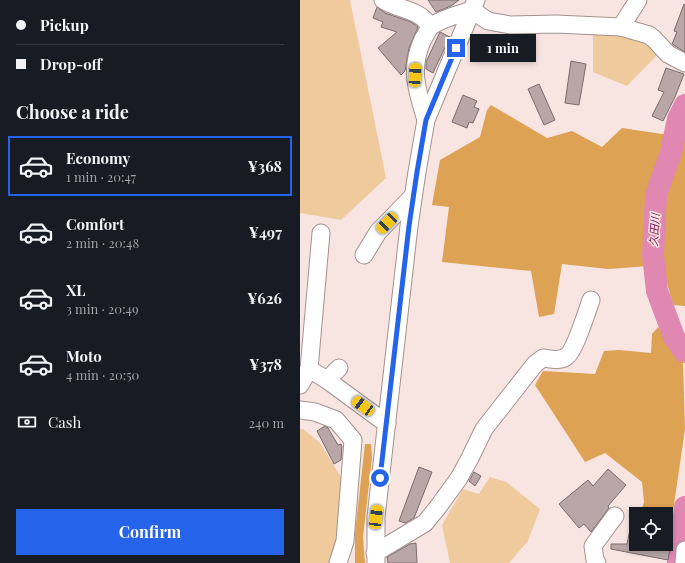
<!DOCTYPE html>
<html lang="en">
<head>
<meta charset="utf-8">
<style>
	:root { --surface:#171b24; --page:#20242c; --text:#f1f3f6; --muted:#9ea1a6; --line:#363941; --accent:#2563eb }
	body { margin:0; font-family:"Playfair Display","Noto Sans JP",serif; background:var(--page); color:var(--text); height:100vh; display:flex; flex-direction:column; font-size:15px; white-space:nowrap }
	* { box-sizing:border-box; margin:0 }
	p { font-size:13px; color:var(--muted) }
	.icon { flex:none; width:22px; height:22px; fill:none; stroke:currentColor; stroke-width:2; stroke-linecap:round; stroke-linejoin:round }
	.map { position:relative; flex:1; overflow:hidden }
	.sheet { display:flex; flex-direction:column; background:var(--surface); width:300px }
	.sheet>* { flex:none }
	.guide { display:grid; align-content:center; height:88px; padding:0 16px; background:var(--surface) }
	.fabs { position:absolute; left:329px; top:507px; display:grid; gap:8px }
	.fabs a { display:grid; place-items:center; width:44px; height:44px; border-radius:0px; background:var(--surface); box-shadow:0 2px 6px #0003; font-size:20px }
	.end { position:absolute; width:18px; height:18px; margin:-9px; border:5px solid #2563eb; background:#fff; box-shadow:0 0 0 2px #fff }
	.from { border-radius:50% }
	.bubble { position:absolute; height:28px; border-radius:0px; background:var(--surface); box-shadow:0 2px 6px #0003; font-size:13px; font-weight:700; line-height:28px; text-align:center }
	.car { position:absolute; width:12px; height:24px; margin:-12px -6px; border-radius:5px; box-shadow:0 0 3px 1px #0007; background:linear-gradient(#f5c518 24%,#345 0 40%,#f5c518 0 76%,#345 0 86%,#f5c518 0) }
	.guide b { display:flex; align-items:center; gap:14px; height:38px; font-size:15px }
	.guide b+b { border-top:1px solid var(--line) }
	.guide i { width:10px; height:10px; background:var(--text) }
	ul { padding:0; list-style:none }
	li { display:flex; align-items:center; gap:12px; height:60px; margin:0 8px 6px; padding:0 8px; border:2px solid transparent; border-radius:0px }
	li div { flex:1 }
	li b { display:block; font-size:15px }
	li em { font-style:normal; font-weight:700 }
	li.on { border-color:var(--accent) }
	li>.icon { width:36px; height:36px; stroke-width:1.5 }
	h2 { padding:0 16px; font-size:18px; line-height:48px }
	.pay { display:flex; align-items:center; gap:10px; height:44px; padding:0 16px; font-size:15px }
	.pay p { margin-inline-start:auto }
	.cta { display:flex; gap:8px; margin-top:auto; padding:8px 16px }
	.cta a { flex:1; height:46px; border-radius:0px; background:var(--accent); color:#fff; font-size:16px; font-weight:700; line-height:46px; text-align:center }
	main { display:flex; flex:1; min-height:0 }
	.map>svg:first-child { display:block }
</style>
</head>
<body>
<main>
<section class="sheet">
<div class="guide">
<b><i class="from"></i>Pickup</b>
<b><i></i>Drop-off</b>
</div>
<h2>Choose a ride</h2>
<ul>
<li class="on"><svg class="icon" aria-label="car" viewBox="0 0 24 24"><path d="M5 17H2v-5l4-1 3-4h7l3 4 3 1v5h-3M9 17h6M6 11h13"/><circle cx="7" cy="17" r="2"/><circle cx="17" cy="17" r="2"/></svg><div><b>Economy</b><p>1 min · 20:47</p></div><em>¥368</em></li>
<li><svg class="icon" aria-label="car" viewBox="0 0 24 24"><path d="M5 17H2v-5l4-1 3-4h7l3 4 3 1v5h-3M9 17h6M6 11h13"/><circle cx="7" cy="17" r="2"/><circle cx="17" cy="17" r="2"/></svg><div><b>Comfort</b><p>2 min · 20:48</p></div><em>¥497</em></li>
<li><svg class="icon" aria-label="car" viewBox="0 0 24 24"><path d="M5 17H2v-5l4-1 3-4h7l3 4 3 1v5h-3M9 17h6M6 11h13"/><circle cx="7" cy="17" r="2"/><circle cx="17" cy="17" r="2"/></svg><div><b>XL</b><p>3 min · 20:49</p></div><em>¥626</em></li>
<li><svg class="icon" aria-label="car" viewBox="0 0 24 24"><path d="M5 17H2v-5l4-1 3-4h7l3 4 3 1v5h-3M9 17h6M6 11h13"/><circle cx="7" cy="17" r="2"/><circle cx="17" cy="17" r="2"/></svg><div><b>Moto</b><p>4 min · 20:50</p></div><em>¥378</em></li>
</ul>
<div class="pay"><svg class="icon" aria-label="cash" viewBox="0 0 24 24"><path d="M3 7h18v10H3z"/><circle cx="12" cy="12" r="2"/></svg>Cash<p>240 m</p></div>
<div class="cta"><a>Confirm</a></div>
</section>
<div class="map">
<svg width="385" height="563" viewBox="0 0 385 563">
	<rect width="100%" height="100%" fill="#f8e5e1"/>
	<!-- green -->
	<g fill="#efca9c">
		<path d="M0,0H50L86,178L41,220L0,213Z"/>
		<path d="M293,34L333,36L359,53L327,86L293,72Z"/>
		<path d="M0,429H3L20,443L44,482L38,551L33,563H0Z"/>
		<path d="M190,477L206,482L240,509L228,541L209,563H150L142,525L163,489L179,494Z"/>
	</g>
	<!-- forest -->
	<g fill="#dda253">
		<path d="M191,105L247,138L272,131L302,147L322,128L382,137L385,129V306L373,305L362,265L308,269L262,264L254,314L239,317L231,271L142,262L149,207L132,205L140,160L180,137L187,110Z"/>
		<path d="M358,327L383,361L385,429L371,525L366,524V514H340L344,502L342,482L305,453L285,462L235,385L243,371L295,374L304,351L319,350L351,353L352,334Z"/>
		<path d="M65,444H71L72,458L63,537L65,563H55V533Z"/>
	</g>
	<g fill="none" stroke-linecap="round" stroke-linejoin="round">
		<!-- river -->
		<g stroke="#e088b2" stroke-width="22">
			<path d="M385,105L378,119L371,152L356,195L353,255L357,291L374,337L385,352"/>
			<path d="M378,563L385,507"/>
		</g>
	</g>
	<!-- building -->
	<g fill="#b9a7a8" stroke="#7c6b6d">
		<path d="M128,0H159L151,6L136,12Z"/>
		<path d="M384,4L385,5V52L372,44L377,32L374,31Z"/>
		<path d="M77,7L85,13L111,22L118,27L109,48L105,71L101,75L78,48L97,32L81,27L83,22L73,18Z"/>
		<path d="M140,32L150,37L133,73L126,69V62Z"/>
		<path d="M271,61L286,64L279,105L265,103Z"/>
		<path d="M366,68L384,74L375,97L363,121L352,116L364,92L358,90Z"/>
		<path d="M239,84L255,120L244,125L228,89Z"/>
		<path d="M163,95L177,101L174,107L179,109L173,123L169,122L167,128L152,122Z"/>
		<path d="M25,426L28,428L38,445L41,444L42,446L41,460L34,464L17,431Z"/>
		<path d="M119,467L132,472L114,518L105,523L99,521Z"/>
		<path d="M308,469L326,485L308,506L309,508L291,532L284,524L279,528L259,504L288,480L293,486Z"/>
		<path d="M174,472L181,476L175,486L169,481Z"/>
		<path d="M331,525H336V544H371L368,560L311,549V544H327Z"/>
		<path d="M116,543L117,563H88L87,557L110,544Z"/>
	</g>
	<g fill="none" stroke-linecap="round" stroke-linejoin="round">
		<!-- minor casing -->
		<g stroke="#a3928e" stroke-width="19">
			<g id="minor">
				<path d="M83,0C98,10 121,9 130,27"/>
				<path d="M172,10L188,21L210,25L256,24L321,27L338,0"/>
				<path d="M321,27L349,35L354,39L368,54L385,63"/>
				<path d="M126,120C117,90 109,69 123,39C126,35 128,29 131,26C143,18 159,14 172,10"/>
				<path d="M21,233L9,369L27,380L87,424"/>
				<path d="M64,255L78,232L113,196"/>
				<path d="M27,380L39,368"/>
				<path d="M0,385L9,369"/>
				<path d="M0,410L15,412L36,420L53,440L45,541L38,563"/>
				<path d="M75,553L125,523L138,507L159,478L170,458L184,429L235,364L243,358C251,359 260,362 267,356C275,350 287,311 291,300"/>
				<path d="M76,563V517L109,226L117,172L126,120L176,0"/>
				<path d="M297,563L295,560L293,546L315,516"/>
				<path d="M384,563L385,550"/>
			</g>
		</g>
		<!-- minor -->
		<use href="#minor" stroke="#fff" stroke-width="17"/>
	</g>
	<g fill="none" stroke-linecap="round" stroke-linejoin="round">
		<!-- route -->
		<path stroke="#2563eb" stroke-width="5" d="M80,478L109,226L117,172L126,120L156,48"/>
	</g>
	<g text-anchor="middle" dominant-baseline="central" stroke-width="3" stroke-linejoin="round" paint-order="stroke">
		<!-- water labels -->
		<g font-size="11" font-style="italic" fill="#821b56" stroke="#f8e5e1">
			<text transform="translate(354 230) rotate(-86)">久田川</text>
		</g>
	</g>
</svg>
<div class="fabs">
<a><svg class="icon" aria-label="locate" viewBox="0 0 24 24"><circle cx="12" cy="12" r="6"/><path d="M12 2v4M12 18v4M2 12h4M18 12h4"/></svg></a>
</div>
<i class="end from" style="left:80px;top:478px"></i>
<i class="end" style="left:156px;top:48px"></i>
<div class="bubble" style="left:170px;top:34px;width:66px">1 min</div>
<i class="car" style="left:115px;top:75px;rotate:3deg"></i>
<i class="car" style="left:87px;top:223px;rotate:225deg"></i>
<i class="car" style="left:63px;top:406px;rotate:306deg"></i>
<i class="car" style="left:76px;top:517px;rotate:7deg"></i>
</div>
</main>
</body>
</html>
